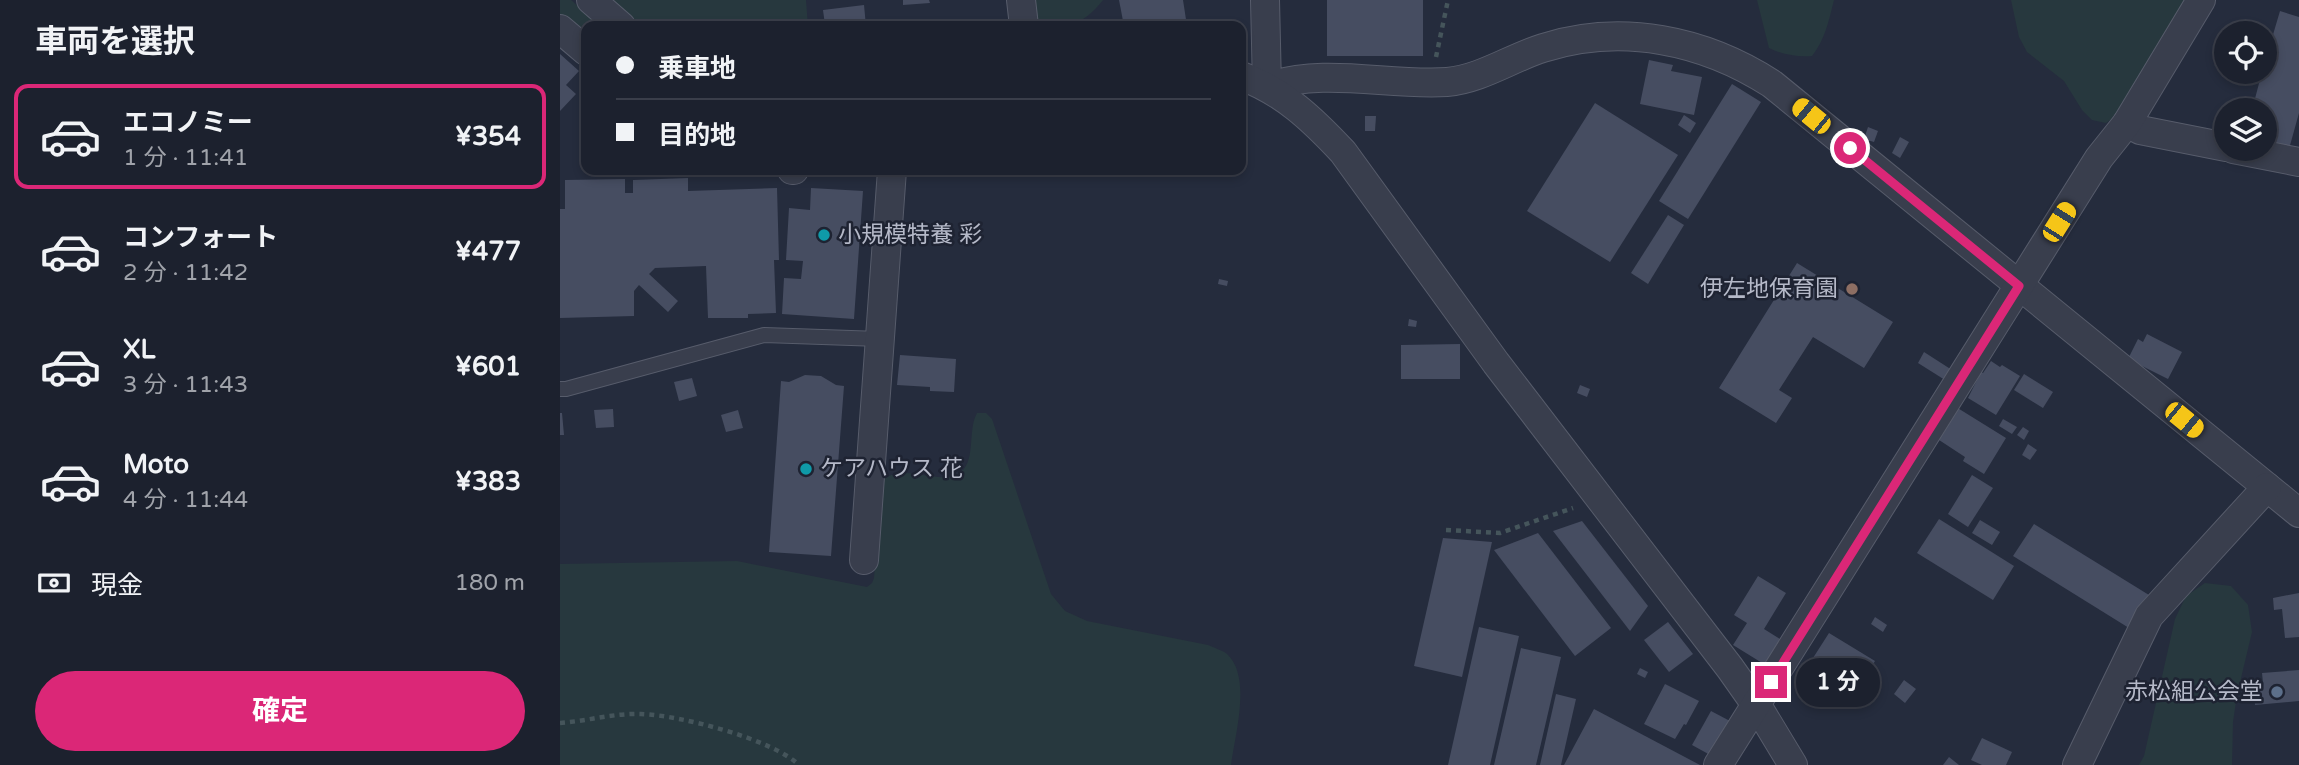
<!DOCTYPE html>
<html lang="ja">
<head>
<meta charset="utf-8">
<style>
	:root { --surface:#1c212e; --page:#292e3a; --text:#f1f3f6; --muted:#a0a3aa; --line:#3a3e4a; --accent:#db2777 }
	body { margin:0; font-family:"Varela Round","Noto Sans JP",sans-serif; background:var(--page); color:var(--text); height:100vh; display:flex; flex-direction:column; font-size:26px; white-space:nowrap }
	* { box-sizing:border-box; margin:0 }
	p { font-size:23px; color:var(--muted) }
	.icon { flex:none; width:38px; height:38px; fill:none; stroke:currentColor; stroke-width:2; stroke-linecap:round; stroke-linejoin:round }
	.map { position:relative; flex:1; overflow:hidden }
	.sheet { display:flex; flex-direction:column; background:var(--surface); width:560px }
	.sheet>* { flex:none }
	.hud { position:absolute; left:21px; top:21px; width:665px; height:154px; border-radius:14px; box-shadow:0 4px 10px #0003,0 0 0 2px var(--line); display:grid; align-content:center; height:154px; padding:0 35px; background:var(--surface) }
	.controls { position:absolute; left:1654px; top:21px; display:grid; gap:14px }
	.controls a { display:grid; place-items:center; width:63px; height:63px; border-radius:50%; background:var(--surface); box-shadow:0 4px 10px #0003,0 0 0 2px var(--line); font-size:35px }
	.end { position:absolute; width:32px; height:32px; margin:-16px; border:9px solid #db2777; background:#fff; box-shadow:0 0 0 4px #fff }
	.from { border-radius:50% }
	.bubble { position:absolute; height:49px; border-radius:24px; background:var(--surface); box-shadow:0 4px 10px #0003,0 0 0 2px var(--line); font-size:23px; font-weight:700; line-height:49px; text-align:center }
	.car { position:absolute; width:21px; height:42px; margin:-21px -10px; border-radius:9px; box-shadow:0 0 5px 2px #0007; background:linear-gradient(#f5c518 24%,#345 0 40%,#f5c518 0 76%,#345 0 86%,#f5c518 0) }
	.hud b { display:flex; align-items:center; gap:24px; height:66px; font-size:26px }
	.hud b+b { border-top:2px solid var(--line) }
	.hud i { width:18px; height:18px; background:var(--text) }
	ul { padding:0; list-style:none }
	li { display:flex; align-items:center; gap:21px; height:105px; margin:0 14px 10px; padding:0 21px; border:4px solid transparent; border-radius:14px }
	li div { flex:1 }
	li b { display:block; font-size:26px }
	li em { font-style:normal; font-weight:700 }
	li.current { border-color:var(--accent) }
	li>.icon { width:63px; height:63px; stroke-width:1.5 }
	h2 { padding:0 35px; font-size:32px; line-height:84px }
	.pay { display:flex; align-items:center; gap:18px; height:77px; padding:0 35px; font-size:26px }
	.pay p { margin-inline-start:auto }
	.cta { display:flex; gap:14px; margin-top:auto; padding:14px 35px }
	.cta a { flex:1; height:80px; border-radius:42px; background:var(--accent); color:#fff; font-size:28px; font-weight:700; line-height:80px; text-align:center }
	main { display:flex; flex:1; min-height:0 }
	.map>svg:first-child { display:block }
</style>
</head>
<body>
<main>
<section class="sheet">
<h2>車両を選択</h2>
<ul>
<li class="current"><svg class="icon" aria-label="car" viewBox="0 0 24 24"><path d="M5 17H2v-5l4-1 3-4h7l3 4 3 1v5h-3M9 17h6M6 11h13"/><circle cx="7" cy="17" r="2"/><circle cx="17" cy="17" r="2"/></svg><div><b>エコノミー</b><p>1 分 · 11:41</p></div><em>¥354</em></li>
<li><svg class="icon" aria-label="car" viewBox="0 0 24 24"><path d="M5 17H2v-5l4-1 3-4h7l3 4 3 1v5h-3M9 17h6M6 11h13"/><circle cx="7" cy="17" r="2"/><circle cx="17" cy="17" r="2"/></svg><div><b>コンフォート</b><p>2 分 · 11:42</p></div><em>¥477</em></li>
<li><svg class="icon" aria-label="car" viewBox="0 0 24 24"><path d="M5 17H2v-5l4-1 3-4h7l3 4 3 1v5h-3M9 17h6M6 11h13"/><circle cx="7" cy="17" r="2"/><circle cx="17" cy="17" r="2"/></svg><div><b>XL</b><p>3 分 · 11:43</p></div><em>¥601</em></li>
<li><svg class="icon" aria-label="car" viewBox="0 0 24 24"><path d="M5 17H2v-5l4-1 3-4h7l3 4 3 1v5h-3M9 17h6M6 11h13"/><circle cx="7" cy="17" r="2"/><circle cx="17" cy="17" r="2"/></svg><div><b>Moto</b><p>4 分 · 11:44</p></div><em>¥383</em></li>
</ul>
<div class="pay"><svg class="icon" aria-label="cash" viewBox="0 0 24 24"><path d="M3 7h18v10H3z"/><circle cx="12" cy="12" r="2"/></svg>現金<p>180 m</p></div>
<div class="cta"><a>確定</a></div>
</section>
<div class="map">
<svg width="1739" height="765" viewBox="0 0 1739 765">
	<rect width="100%" height="100%" fill="#252c3d"/>
	<!-- green -->
	<g fill="#27383e">
		<path d="M0,0H11L40,26H26V36L0,14Z"/>
		<path d="M52,0H246L248,26H81Z"/>
		<path d="M471,0H543C520,29 506,26 472,26Z"/>
		<path d="M1197,0H1274C1269,20 1265,40 1252,56C1237,57 1223,55 1209,48Z"/>
		<path d="M1451,0H1630L1556,116L1546,123L1532,120L1522,110L1504,81L1467,52L1459,37Z"/>
		<path d="M417,413H426L432,419L491,594L505,611L527,621L648,645C654,648 662,650 667,654C692,677 675,734 671,765H0V564L177,561L307,587L312,583L314,578L321,487L324,479C346,463 377,485 398,474C417,464 407,430 417,413Z"/>
		<path d="M1645,583L1671,586L1688,605L1692,632L1677,695L1673,722L1672,765H1579L1584,756L1615,619L1626,596Z"/>
	</g>
	<!-- building -->
	<g fill="#464d61">
		<path d="M343,0H369L370,3L343,5Z"/>
		<path d="M559,0H623L627,26H564Z"/>
		<rect x="767" y="0" width="96" height="56"/>
		<path d="M304,5L306,26L265,25L263,10Z"/>
		<path d="M1720,11L1739,17V113L1729,149L1704,142V110H1692L1702,72H1704V65Z"/>
		<path d="M0,54L19,71L6,85L16,94L0,111Z"/>
		<path d="M1089,60L1113,65L1111,71L1142,77L1134,115L1080,104Z"/>
		<path d="M1172,84L1201,102L1128,219L1099,201Z"/>
		<path d="M1035,103L1118,155L1050,262L967,211Z"/>
		<path d="M1124,115L1136,123L1130,133L1118,125Z"/>
		<path d="M805,116H816L815,131H805Z"/>
		<path d="M1308,127L1318,131L1314,142L1304,139Z"/>
		<path d="M1340,137L1349,142L1340,158L1332,153Z"/>
		<path d="M128,178V191L217,188L219,260H214L216,313L188,314V318H148L146,266L95,268L89,274L118,301L108,312L79,285L74,291V316L0,318V209H5V180L65,179V193H73V180Z"/>
		<path d="M251,188L303,191L294,319L222,314L224,278L241,279L243,261L226,260L229,208L250,210Z"/>
		<path d="M1108,215L1124,225L1088,284L1071,273Z"/>
		<path d="M1237,263L1333,322L1304,368L1253,337L1219,390L1232,398L1216,423L1159,388Z"/>
		<path d="M659,279L668,281L667,286L658,284Z"/>
		<path d="M849,319L857,321L856,327L848,326Z"/>
		<path d="M1587,334L1622,352L1608,379L1568,359L1578,339L1583,342Z"/>
		<path d="M900,344V379H841V345Z"/>
		<path d="M1364,352L1392,370L1385,380L1358,363Z"/>
		<path d="M340,355L396,359L394,392L370,391V387L337,385Z"/>
		<path d="M1431,361L1440,367L1442,365L1460,376L1436,415L1408,398L1421,372L1423,373Z"/>
		<path d="M1464,374L1493,392L1483,408L1454,390Z"/>
		<path d="M245,375L261,376L276,385L284,386L271,556L209,552L221,381L229,382Z"/>
		<path d="M132,378L137,396L119,401L114,382Z"/>
		<path d="M1020,385L1030,389L1027,397L1017,393Z"/>
		<path d="M1396,407L1446,438L1424,474L1403,461L1405,457L1376,438Z"/>
		<path d="M53,409L54,427L36,428L34,410Z"/>
		<path d="M178,410L183,428L166,432L161,415Z"/>
		<path d="M0,413H2L4,435H0Z"/>
		<path d="M1443,419L1457,427L1452,434L1439,426Z"/>
		<path d="M1463,427L1469,431L1464,440L1457,435Z"/>
		<path d="M1468,444L1477,450L1470,460L1462,455Z"/>
		<path d="M1412,475L1433,488L1408,527L1388,514Z"/>
		<path d="M1379,519L1454,566L1433,600L1357,553Z"/>
		<path d="M1420,520L1440,532L1432,545L1412,533Z"/>
		<path d="M1022,521L1088,606L1070,631L993,531Z"/>
		<path d="M1474,524L1589,595L1569,628L1453,556Z"/>
		<path d="M978,533L1051,628L1015,656L934,550Z"/>
		<path d="M883,538L932,542L902,677L854,666Z"/>
		<path d="M1198,576L1226,593L1204,629L1223,641L1207,666L1173,645L1187,623L1174,615Z"/>
		<path d="M1739,593V637L1725,638L1722,609L1714,610L1713,598Z"/>
		<path d="M1315,617L1327,625L1323,632L1311,624Z"/>
		<path d="M1108,622L1133,654L1109,672L1084,640Z"/>
		<path d="M919,627L959,636L930,765H888Z"/>
		<path d="M1269,633L1315,661L1298,689L1261,666L1263,663L1253,658Z"/>
		<path d="M961,648L1001,657L976,765H934Z"/>
		<path d="M1080,668L1088,672L1085,678L1077,674Z"/>
		<path d="M1739,670V701L1695,705L1693,684L1703,683L1702,673Z"/>
		<path d="M1344,680L1356,689L1345,703L1334,694Z"/>
		<path d="M1105,684L1139,701L1126,725L1124,724L1115,739L1084,724Z"/>
		<path d="M996,694L1016,699L1001,765H980Z"/>
		<path d="M1034,709L1140,765H1004Z"/>
		<path d="M1151,711L1170,721L1152,756L1132,745Z"/>
		<path d="M1422,738L1452,752L1446,765H1422L1411,760Z"/>
		<path d="M1389,757L1399,765H1383Z"/>
	</g>
	<g fill="none" stroke-linecap="round" stroke-linejoin="round">
		<!-- lane casing -->
		<g stroke="#575c6b" stroke-width="16">
			<path id="lane" d="M0,389H6L204,335L320,339"/>
		</g>
		<!-- street casing -->
		<g stroke="#575c6b" stroke-width="30">
			<g id="street">
				<path d="M31,0L61,26"/>
				<path d="M461,0L464,26"/>
				<path d="M705,0L707,87C765,67 827,86 887,82C921,79 951,58 983,48C1062,23 1144,40 1212,84L1739,513"/>
				<path d="M0,29L26,51"/>
				<path d="M681,76C723,91 753,120 783,152L936,363L1170,668L1201,712L1233,765"/>
				<path d="M1567,123L1580,130L1666,147"/>
				<path d="M1673,149L1739,162"/>
				<path d="M232,170H234"/>
				<path d="M304,560L332,170"/>
				<path d="M1158,765L1539,158L1567,123L1641,0"/>
				<path d="M1517,765L1589,616L1707,487"/>
			</g>
		</g>
		<!-- path -->
		<g stroke="#45555b" stroke-width="4.5" stroke-dasharray="5 5" stroke-linecap="butt">
			<path d="M876,57L888,0"/>
			<path d="M886,530L940,533L1013,508"/>
			<path d="M0,723C27,721 54,713 81,714C119,715 212,739 239,765"/>
		</g>
		<!-- lane -->
		<use href="#lane" stroke="#393e4d" stroke-width="14"/>
		<!-- street -->
		<use href="#street" stroke="#393e4d" stroke-width="28"/>
	</g>
	<g fill="none" stroke-linecap="round" stroke-linejoin="round">
		<!-- route -->
		<path stroke="#db2777" stroke-width="9" d="M1211,682L1459,286L1290,148"/>
	</g>
	<!-- markers -->
	<g fill="#0f9aa8" stroke="#1e2332" stroke-width="2.5">
		<circle cx="264" cy="235" r="7"/>
		<circle cx="246" cy="469" r="7"/>
	</g>
	<circle fill="#8d6e63" stroke="#1e2332" stroke-width="2.5" cx="1292" cy="289" r="7"/>
	<circle fill="#5c6f8a" stroke="#1e2332" stroke-width="2.5" cx="1717" cy="692" r="7"/>
	<g text-anchor="middle" dominant-baseline="central" stroke-width="5" stroke-linejoin="round" paint-order="stroke">
		<!-- poi labels -->
		<g font-size="23" fill="#b5b9c8" stroke="#1e2332" text-anchor="start">
			<text x="278" y="235">小規模特養 彩</text>
			<text x="1278" y="289" text-anchor="end">伊左地保育園</text>
			<text x="260" y="469">ケアハウス 花</text>
			<text x="1703" y="692" text-anchor="end">赤松組公会堂</text>
		</g>
	</g>
</svg>
<div class="controls">
<a><svg class="icon" aria-label="locate" viewBox="0 0 24 24"><circle cx="12" cy="12" r="6"/><path d="M12 2v4M12 18v4M2 12h4M18 12h4"/></svg></a>
<a><svg class="icon" aria-label="layers" viewBox="0 0 24 24"><path d="M12 4l9 5-9 5-9-5zM3 14l9 5 9-5"/></svg></a>
</div>
<i class="end from" style="left:1290px;top:148px"></i>
<i class="end" style="left:1211px;top:682px"></i>
<div class="bubble" style="left:1236px;top:658px;width:84px">1 分</div>
<i class="car" style="left:1251px;top:116px;rotate:309deg"></i>
<i class="car" style="left:1499px;top:222px;rotate:32deg"></i>
<i class="car" style="left:1624px;top:420px;rotate:129deg"></i>
<div class="hud">
<b><i class="from"></i>乗車地</b>
<b><i></i>目的地</b>
</div>
</div>
</main>
</body>
</html>
